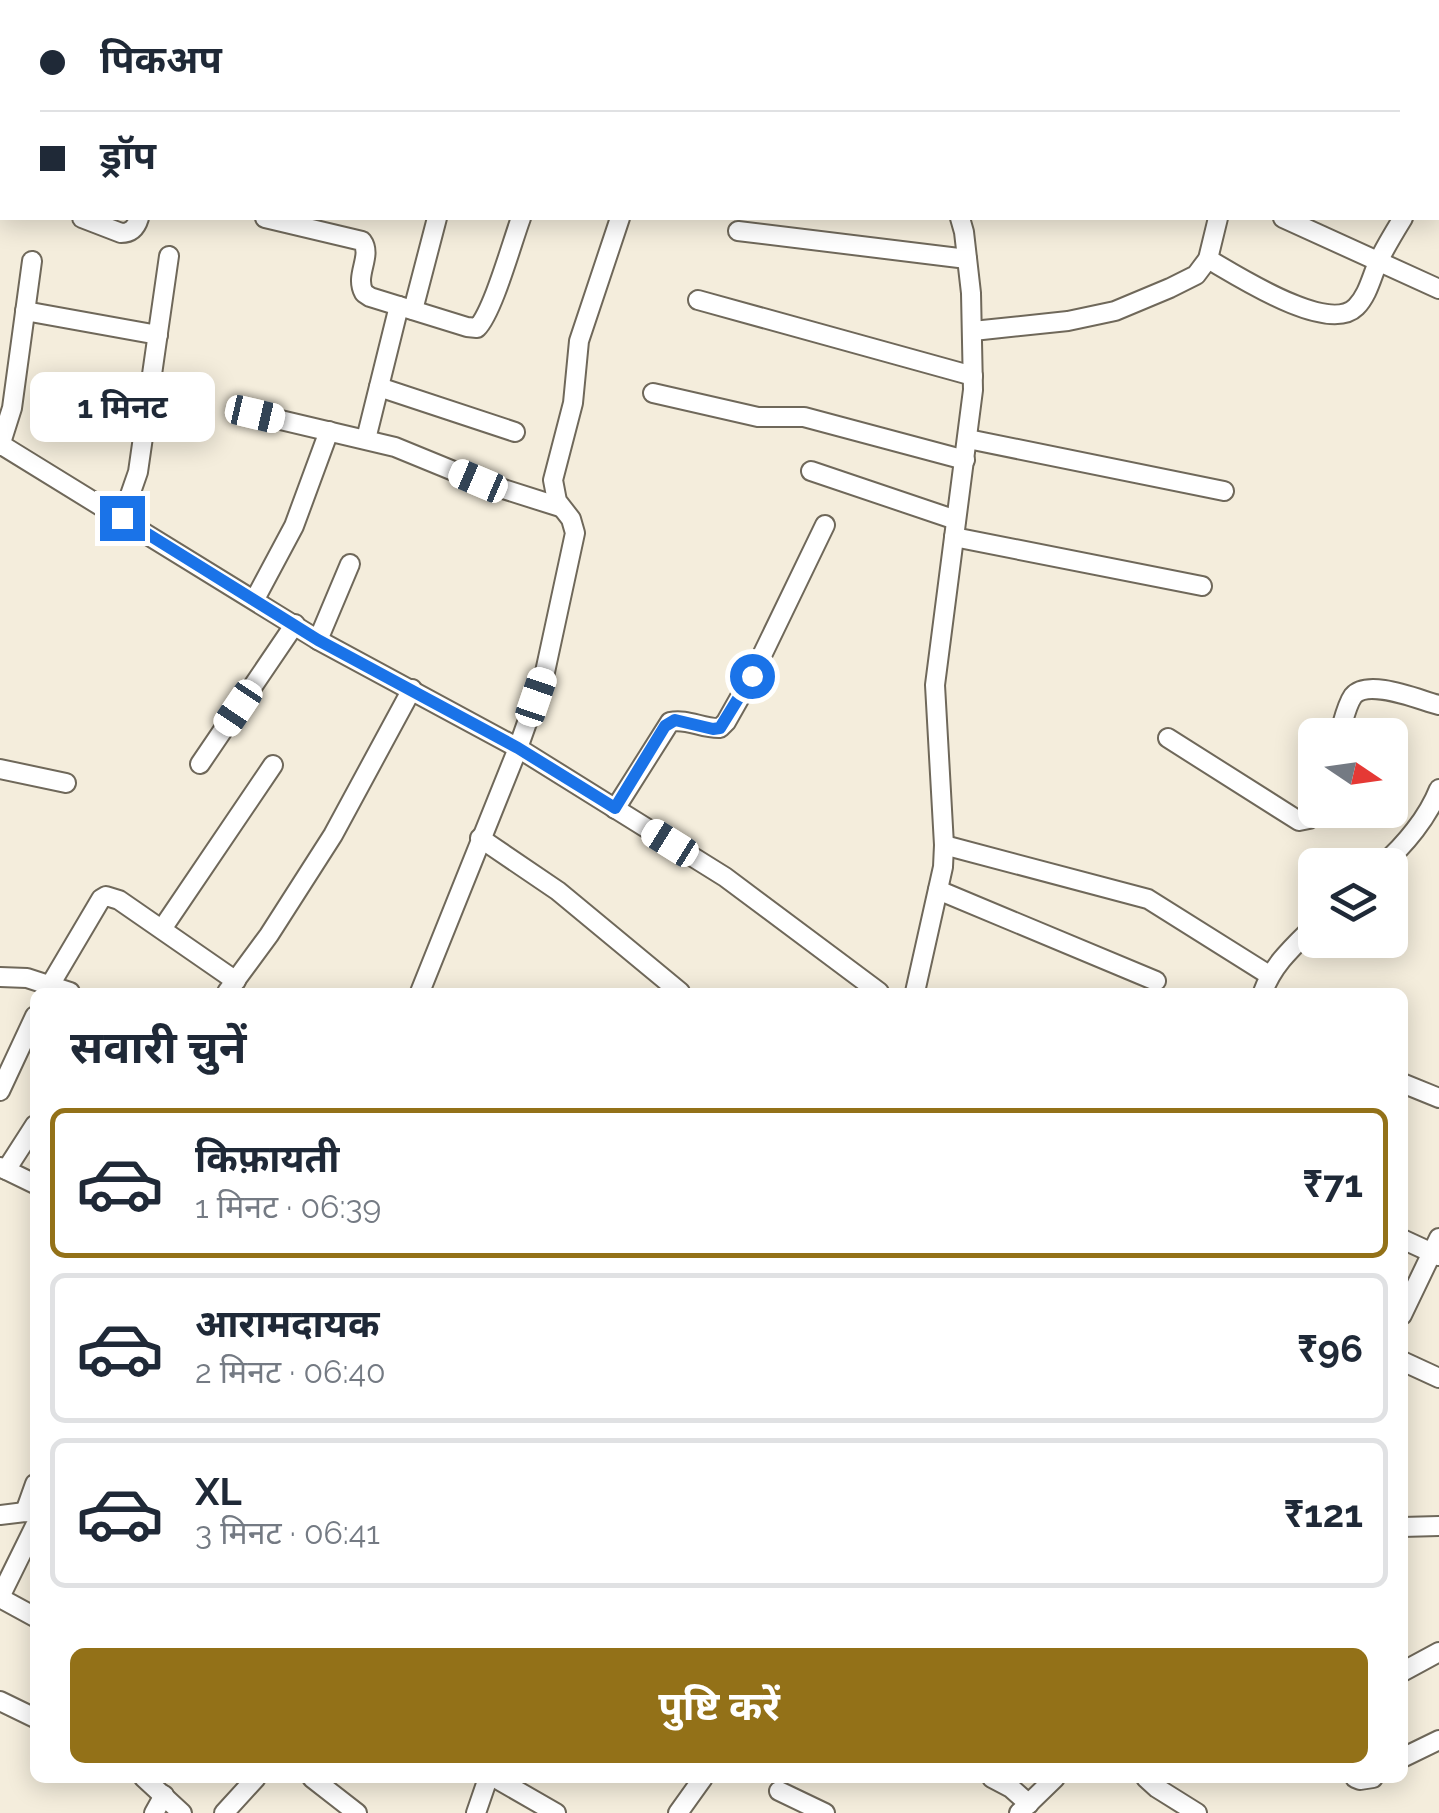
<!DOCTYPE html>
<html lang="hi">
<head>
<meta charset="utf-8">
<style>
	:root { --surface:#fff; --page:#f2f2f3; --text:#1f2937; --muted:#747a83; --line:#e0e1e3; --accent:#937118 }
	body { margin:0; font-family:Raleway,"Noto Sans Devanagari",sans-serif; background:var(--page); color:var(--text); height:100vh; display:flex; flex-direction:column; font-size:38px; white-space:nowrap }
	* { box-sizing:border-box; margin:0 }
	p { font-size:32px; color:var(--muted) }
	.icon { flex:none; width:55px; height:55px; fill:none; stroke:currentColor; stroke-width:2; stroke-linecap:round; stroke-linejoin:round }
	.map { position:relative; flex:1; overflow:hidden }
	.drawer { position:absolute; left:30px; top:988px; width:1378px; height:795px; display:flex; flex-direction:column; background:var(--surface); border-radius:15px; box-shadow:0 5px 25px #0003 }
	.drawer>* { flex:none }
	.banner { position:absolute; left:0px; top:0px; width:1440px; height:220px; box-shadow:0 5px 25px #0003; display:grid; align-content:center; height:220px; padding:0 40px; background:var(--surface) }
	.needle { width:65px; rotate:103deg }
	.controls { position:absolute; left:1298px; top:718px; display:grid; gap:20px }
	.controls a { display:grid; place-items:center; width:110px; height:110px; border-radius:15px; background:var(--surface); box-shadow:0 5px 25px #0003; font-size:50px }
	.end { position:absolute; width:45px; height:45px; margin:-22px; border:12px solid #1a73e8; background:#fff; box-shadow:0 0 0 5px #fff }
	.from { border-radius:50% }
	.bubble { position:absolute; height:70px; border-radius:15px; background:var(--surface); box-shadow:0 5px 25px #0003; font-size:32px; font-weight:700; line-height:70px; text-align:center }
	.car { position:absolute; width:30px; height:60px; margin:-30px -15px; border-radius:12px; box-shadow:0 0 8px 2px #0007; background:linear-gradient(#fff 24%,#345 0 40%,#fff 0 76%,#345 0 86%,#fff 0) }
	.banner b { display:flex; align-items:center; gap:35px; height:95px; font-size:38px }
	.banner b+b { border-top:2px solid var(--line) }
	.banner i { width:25px; height:25px; background:var(--text) }
	ul { padding:0; list-style:none }
	li { display:flex; align-items:center; gap:30px; height:150px; margin:0 20px 15px; padding:0 20px; border:5px solid var(--line); border-radius:15px }
	li div { flex:1 }
	li b { display:block; font-size:38px }
	li em { font-style:normal; font-weight:700 }
	li.current { border-color:var(--accent) }
	li>.icon { width:90px; height:90px; stroke-width:1.5 }
	h2 { padding:0 40px; font-size:45px; line-height:120px }
	.primary-button { display:flex; gap:20px; margin-top:auto; padding:20px 40px }
	.primary-button a { flex:1; height:115px; border-radius:15px; background:var(--accent); color:#fff; font-size:40px; font-weight:700; line-height:115px; text-align:center }
	.map>svg:first-child { display:block }
</style>
</head>
<body>
<div class="map">
<svg width="1439" height="1813" viewBox="0 0 1439 1813">
	<rect width="100%" height="100%" fill="#f4eddc"/>
	<g fill="none" stroke-linecap="round" stroke-linejoin="round">
		<!-- minor casing -->
		<g stroke="#6f685a" stroke-width="22">
			<g id="minor">
				<path d="M38,0L39,2"/>
				<path d="M119,0L120,2"/>
				<path d="M189,0L202,2"/>
				<path d="M721,0L722,2"/>
				<path d="M901,0V2"/>
				<path d="M623,2V0"/>
				<path d="M741,2L766,0"/>
				<path d="M0,57L2,56"/>
				<path d="M1438,80L1439,81"/>
				<path d="M0,112L2,111"/>
				<path d="M1438,152L1439,149"/>
				<path d="M0,169L2,171"/>
				<path d="M1438,186H1439"/>
				<path d="M82,218L121,233C131,233 136,228 139,218"/>
				<path d="M265,218L362,241C373,256 354,275 364,293L370,297L467,327L477,328C493,312 512,242 521,218"/>
				<path d="M1283,218L1439,289"/>
				<path d="M738,231L967,259"/>
				<path d="M1208,259C1236,275 1328,335 1356,307C1369,294 1372,274 1380,258C1387,244 1395,231 1403,218"/>
				<path d="M698,300L973,376"/>
				<path d="M413,310L437,218"/>
				<path d="M25,311L158,335"/>
				<path d="M973,331L1068,321L1115,311L1170,288L1196,275L1208,259L1218,218"/>
				<path d="M379,387L515,432"/>
				<path d="M653,393L758,417H804L965,460"/>
				<path d="M255,414L395,447L478,481L560,507"/>
				<path d="M366,439L399,306"/>
				<path d="M968,439L1224,491"/>
				<path d="M0,444L318,640L518,748L725,877L879,992"/>
				<path d="M0,446L12,408L32,261"/>
				<path d="M811,471L956,520"/>
				<path d="M122,518L138,472L169,256"/>
				<path d="M954,537L1202,586"/>
				<path d="M255,599L294,526L329,431"/>
				<path d="M318,640L350,564"/>
				<path d="M1339,735C1343,723 1346,706 1353,696C1368,678 1419,700 1439,705"/>
				<path d="M1168,738L1299,821L1309,819L1315,809"/>
				<path d="M200,764L295,624"/>
				<path d="M0,769L66,783"/>
				<path d="M615,809L670,722C687,718 703,729 720,728L726,722L752,676L825,525"/>
				<path d="M480,838L558,891L680,992"/>
				<path d="M944,845L1148,899L1269,975"/>
				<path d="M1382,865C1405,845 1428,817 1439,789"/>
				<path d="M938,890L1156,981"/>
				<path d="M162,929L273,765"/>
				<path d="M0,977L27,978L70,992"/>
				<path d="M46,992L101,899L106,896L119,900L236,981"/>
				<path d="M227,992L269,935L333,835L412,689"/>
				<path d="M420,992L518,748L545,672L575,533L571,519L557,501L553,480L573,403L579,341L620,218"/>
				<path d="M915,992L943,867L944,845L935,685L973,390L971,293L964,232L960,218"/>
				<path d="M1263,992C1273,964 1294,946 1315,925"/>
				<path d="M1402,1083L1439,1098"/>
				<path d="M0,1091L35,1016"/>
				<path d="M0,1167L35,1184"/>
				<path d="M6,1170L35,1125"/>
				<path d="M1402,1239L1439,1256"/>
				<path d="M1402,1315L1439,1238"/>
				<path d="M1402,1361L1439,1378"/>
				<path d="M25,1512L35,1484"/>
				<path d="M0,1515L25,1512L35,1513"/>
				<path d="M1402,1527L1439,1526"/>
				<path d="M0,1597L35,1526"/>
				<path d="M0,1598L35,1617"/>
				<path d="M1402,1672L1439,1652"/>
				<path d="M0,1701L35,1718"/>
				<path d="M1402,1758L1439,1740"/>
				<path d="M144,1778L182,1813"/>
				<path d="M312,1778L357,1813"/>
				<path d="M495,1778L556,1813"/>
				<path d="M992,1778L1011,1788L1029,1804"/>
				<path d="M1146,1778L1157,1788L1197,1813"/>
				<path d="M1355,1778L1360,1780L1373,1778"/>
				<path d="M779,1791L825,1813"/>
				<path d="M154,1813L164,1795"/>
				<path d="M224,1813L256,1778"/>
				<path d="M476,1813L488,1778"/>
				<path d="M678,1813L703,1778"/>
				<path d="M1019,1813L1055,1778"/>
			</g>
		</g>
		<!-- minor -->
		<use href="#minor" stroke="#fff" stroke-width="18"/>
	</g>
	<g fill="none" stroke-linecap="round" stroke-linejoin="round">
		<!-- route -->
		<path stroke="#1a73e8" stroke-width="12" d="M122,518L318,640L518,748L615,808L665,726L675,720L713,729L720,728L752,676"/>
	</g>
</svg>
<div class="controls">
<a><svg class="needle" viewBox="-14 -14 28 28"><path d="M0-13l5 13h-10z" fill="#e53935"/><path d="M0 13l5-13h-10z" fill="#747a83"/></svg></a>
<a><svg class="icon" aria-label="layers" viewBox="0 0 24 24"><path d="M12 4l9 5-9 5-9-5zM3 14l9 5 9-5"/></svg></a>
</div>
<i class="end from" style="left:752px;top:676px"></i>
<i class="end" style="left:122px;top:518px"></i>
<div class="bubble" style="left:30px;top:372px;width:185px">1 मिनट</div>
<i class="car" style="left:255px;top:414px;rotate:103deg"></i>
<i class="car" style="left:478px;top:481px;rotate:293deg"></i>
<i class="car" style="left:536px;top:697px;rotate:19deg"></i>
<i class="car" style="left:238px;top:708px;rotate:214deg"></i>
<i class="car" style="left:670px;top:843px;rotate:302deg"></i>
<div class="banner">
<b><i class="from"></i>पिकअप</b>
<b><i></i>ड्रॉप</b>
</div>
<section class="drawer">
<h2>सवारी चुनें</h2>
<ul>
<li class="current"><svg class="icon" aria-label="car" viewBox="0 0 24 24"><path d="M5 17H2v-5l4-1 3-4h7l3 4 3 1v5h-3M9 17h6M6 11h13"/><circle cx="7" cy="17" r="2"/><circle cx="17" cy="17" r="2"/></svg><div><b>किफ़ायती</b><p>1 मिनट · 06:39</p></div><em>₹71</em></li>
<li><svg class="icon" aria-label="car" viewBox="0 0 24 24"><path d="M5 17H2v-5l4-1 3-4h7l3 4 3 1v5h-3M9 17h6M6 11h13"/><circle cx="7" cy="17" r="2"/><circle cx="17" cy="17" r="2"/></svg><div><b>आरामदायक</b><p>2 मिनट · 06:40</p></div><em>₹96</em></li>
<li><svg class="icon" aria-label="car" viewBox="0 0 24 24"><path d="M5 17H2v-5l4-1 3-4h7l3 4 3 1v5h-3M9 17h6M6 11h13"/><circle cx="7" cy="17" r="2"/><circle cx="17" cy="17" r="2"/></svg><div><b>XL</b><p>3 मिनट · 06:41</p></div><em>₹121</em></li>
</ul>
<div class="primary-button"><a>पुष्टि करें</a></div>
</section>
</div>
</body>
</html>
